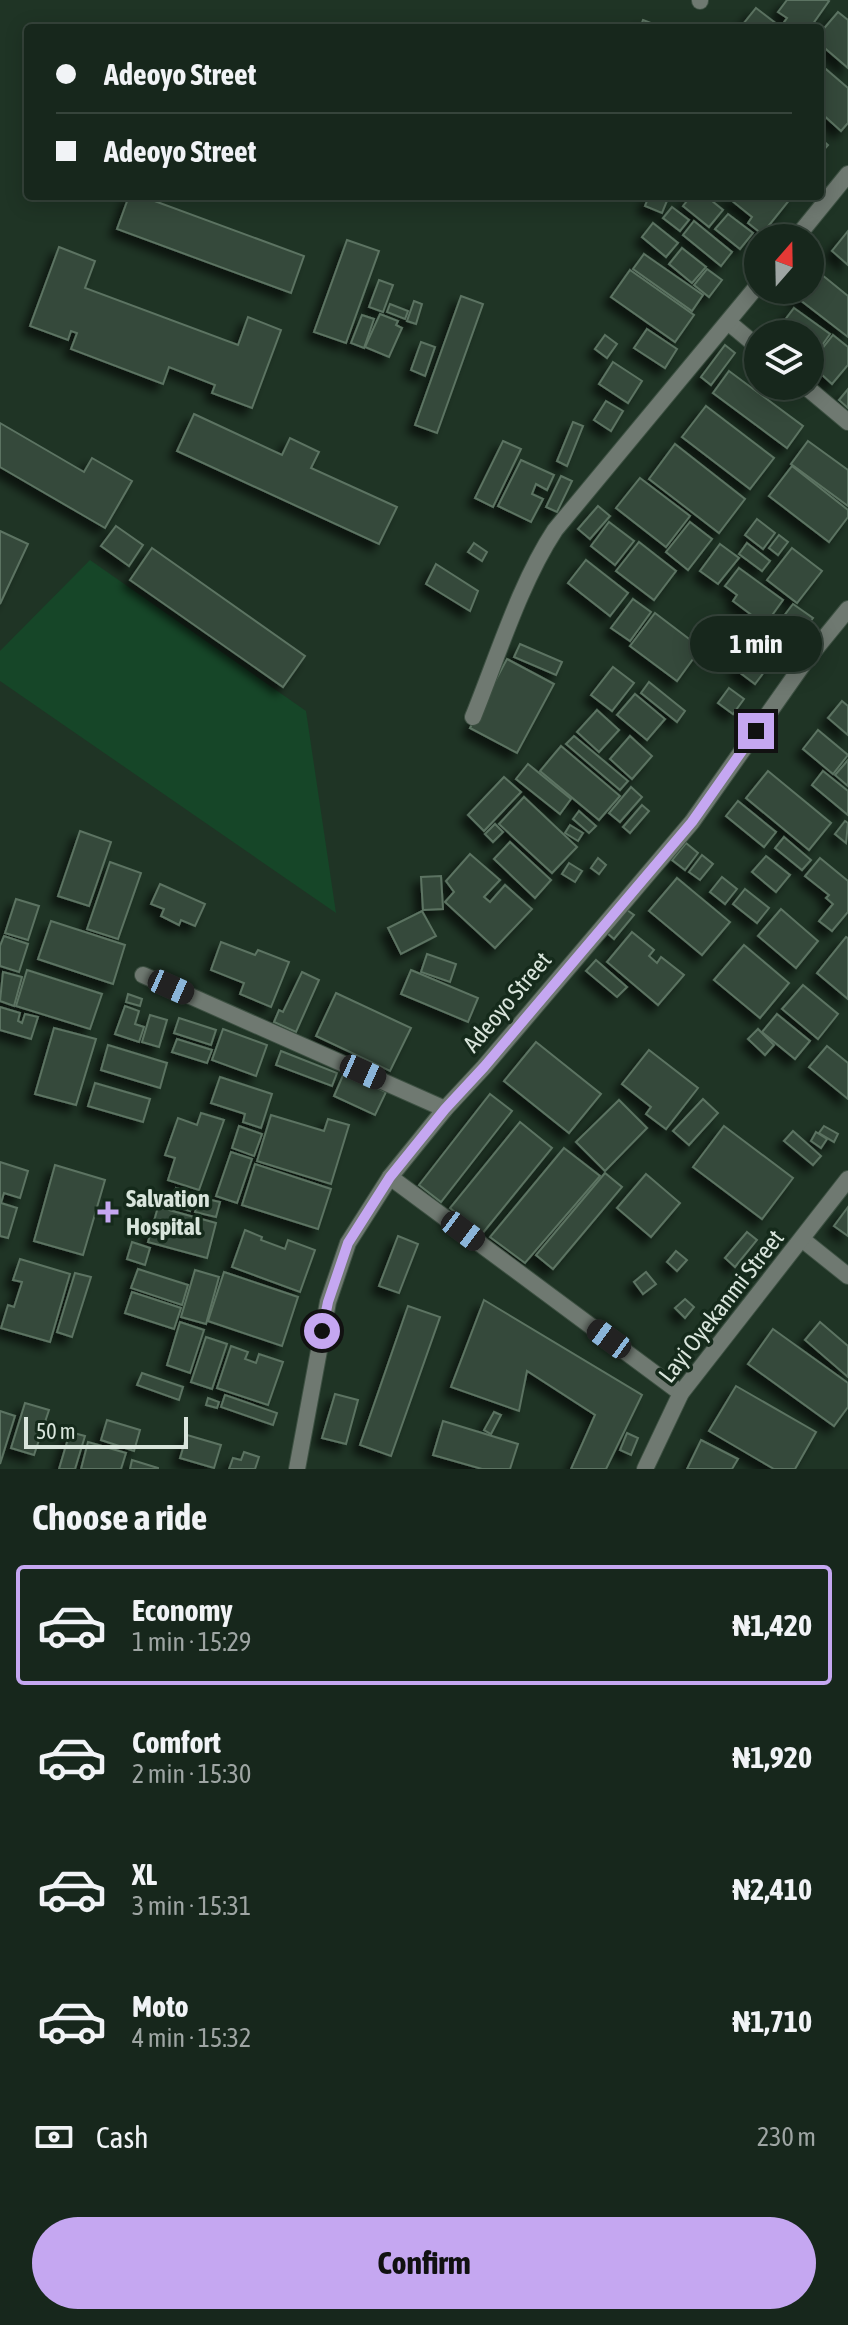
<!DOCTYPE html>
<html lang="en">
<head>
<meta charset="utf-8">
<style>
	:root { --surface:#17271c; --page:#202f25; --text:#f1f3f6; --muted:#9ea5a3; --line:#36443b; --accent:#c5a7f1 }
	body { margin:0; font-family:"Asap Condensed",sans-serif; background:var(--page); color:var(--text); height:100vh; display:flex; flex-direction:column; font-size:30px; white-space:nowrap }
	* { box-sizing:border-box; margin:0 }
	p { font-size:26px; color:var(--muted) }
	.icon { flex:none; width:44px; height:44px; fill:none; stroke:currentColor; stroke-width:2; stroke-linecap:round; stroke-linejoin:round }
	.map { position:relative; height:1469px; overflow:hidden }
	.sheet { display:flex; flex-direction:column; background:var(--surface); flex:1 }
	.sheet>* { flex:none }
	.top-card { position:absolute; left:24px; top:24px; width:800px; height:176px; border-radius:8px; box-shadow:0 4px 20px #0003,0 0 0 2px var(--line); display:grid; align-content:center; height:176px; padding:0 32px; background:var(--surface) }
	.needle { width:52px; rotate:20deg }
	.fabs { position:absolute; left:744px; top:224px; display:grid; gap:16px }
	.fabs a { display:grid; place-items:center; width:80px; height:80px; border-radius:50%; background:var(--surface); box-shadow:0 4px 20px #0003,0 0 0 2px var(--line); font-size:40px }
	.scale { position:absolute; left:24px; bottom:20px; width:164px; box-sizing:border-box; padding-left:8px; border:4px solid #d9e5dc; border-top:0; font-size:22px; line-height:28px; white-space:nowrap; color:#d9e5dc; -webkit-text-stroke:6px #152a1b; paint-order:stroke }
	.end { position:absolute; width:36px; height:36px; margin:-18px; border:10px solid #c5a7f1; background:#111; box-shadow:0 0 0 4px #111 }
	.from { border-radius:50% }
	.bubble { position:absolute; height:56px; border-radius:28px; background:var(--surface); box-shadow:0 4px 20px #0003,0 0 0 2px var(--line); font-size:26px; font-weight:700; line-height:56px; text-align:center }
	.car { position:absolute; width:24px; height:48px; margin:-24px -12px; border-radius:10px; box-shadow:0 0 6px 2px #0007; background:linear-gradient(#222 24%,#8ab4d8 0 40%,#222 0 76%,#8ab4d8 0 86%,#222 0) }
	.top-card b { display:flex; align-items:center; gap:28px; height:76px; font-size:30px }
	.top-card b+b { border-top:2px solid var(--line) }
	.top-card i { width:20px; height:20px; background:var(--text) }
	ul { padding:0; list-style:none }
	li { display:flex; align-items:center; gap:24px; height:120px; margin:0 16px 12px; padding:0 16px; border:4px solid transparent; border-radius:8px }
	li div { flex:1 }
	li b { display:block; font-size:30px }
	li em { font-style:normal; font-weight:700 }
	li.on { border-color:var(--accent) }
	li>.icon { width:72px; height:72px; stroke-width:1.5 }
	h2 { padding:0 32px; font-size:36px; line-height:96px }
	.pay { display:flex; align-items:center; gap:20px; height:88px; padding:0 32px; font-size:30px }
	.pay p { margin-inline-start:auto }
	.primary-button { display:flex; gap:16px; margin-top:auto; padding:16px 32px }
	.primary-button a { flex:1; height:92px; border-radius:48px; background:var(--accent); color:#111; font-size:32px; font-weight:700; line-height:92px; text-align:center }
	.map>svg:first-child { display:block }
</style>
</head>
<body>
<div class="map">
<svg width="848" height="1469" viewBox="0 0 848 1469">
	<defs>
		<filter id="shadow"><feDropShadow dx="-7" dy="7" stdDeviation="4" flood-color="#0009"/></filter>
	</defs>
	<rect width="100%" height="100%" fill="#1f3425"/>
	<!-- green -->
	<path fill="#164628" d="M90,560L306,711L336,913L0,681V651Z"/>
	<!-- building -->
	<g fill="#354a3a" stroke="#5c7362" stroke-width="2" filter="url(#shadow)">
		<path d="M787,0H827L829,1L810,28H787L782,25L787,18L778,12Z"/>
		<path d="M756,8L782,28H740Z"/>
		<path d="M838,12L848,20V68L820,44V33Z"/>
		<path d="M643,20L661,27V28H640Z"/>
		<path d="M820,64L848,88V123L841,131L820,112Z"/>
		<path d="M820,138L828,145L820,154Z"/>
		<path d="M129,196H141L304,256L291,293L117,229Z"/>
		<path d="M649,196H669L662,213L645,206Z"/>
		<path d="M691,196H706L723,210L709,227L683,206Z"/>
		<path d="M726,196H788L791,198L762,234L748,223L752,217Z"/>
		<path d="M672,207L689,220L680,231L663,218Z"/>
		<path d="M728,214L753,233L740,249L715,229Z"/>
		<path d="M694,221L732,252L721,266L683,235Z"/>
		<path d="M653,223L678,243L666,257L642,237Z"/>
		<path d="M848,231V265L832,251Z"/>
		<path d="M347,240L379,251L346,343L314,332Z"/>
		<path d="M59,247L95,261L85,288L238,345L248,317L281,330L252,408L212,393L215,385L169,367L163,384L71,349L77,333L71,331L68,340L30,326Z"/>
		<path d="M682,248L706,267L692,283L669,264Z"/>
		<path d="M644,254L703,295L692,311L633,269Z"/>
		<path d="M707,269L722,280L709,297L694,285Z"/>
		<path d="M630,270L694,315L675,342L611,297Z"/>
		<path d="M816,270L848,296V337L795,296L800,290H810V278Z"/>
		<path d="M379,280L393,285L383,312L369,307Z"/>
		<path d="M461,296L483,304L437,433L415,425Z"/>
		<path d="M414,301L422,304L416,324L407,321Z"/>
		<path d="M390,304L408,311L405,319L387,312Z"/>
		<path d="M794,308L830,334L818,351L810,346V334H794L781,325Z"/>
		<path d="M380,314L398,321L396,325L402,328L389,357L365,347Z"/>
		<path d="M362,315L374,319L364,348L351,343Z"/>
		<path d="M647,329L677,349L665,368L634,348Z"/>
		<path d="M605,335L617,344L607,358L595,349Z"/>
		<path d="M833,335L848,347V365L832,384L810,364Z"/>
		<path d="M421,342L435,347L425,376L411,370Z"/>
		<path d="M725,345L735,353L711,385L701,377Z"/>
		<path d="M613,362L642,381L628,403L599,384Z"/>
		<path d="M729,371L803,426L787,448L713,393Z"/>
		<path d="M848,389V408L839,400Z"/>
		<path d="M606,401L623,411L611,431L594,420Z"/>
		<path d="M706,406L774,458L750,489L682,437Z"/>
		<path d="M194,414L282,455L290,438L319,452L311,468L397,507L379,544L177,451Z"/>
		<path d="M573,422L583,426L567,466L557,461Z"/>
		<path d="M0,423L84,472L92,458L132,481L105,528L0,467Z"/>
		<path d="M503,441L521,449L493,507L475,498Z"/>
		<path d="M808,441L848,470V506L791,464Z"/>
		<path d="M675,444L745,499L719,533L649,479Z"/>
		<path d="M521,460L554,475L547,490L536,484L532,494L543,499L531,522L498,506Z"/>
		<path d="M792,466L848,510V517L829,542L769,496Z"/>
		<path d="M561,476L572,481L557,512L546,507Z"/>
		<path d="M640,478L690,516L666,547L616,508Z"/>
		<path d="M598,506L610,516L590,539L578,529Z"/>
		<path d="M757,519L775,533L763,549L745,535Z"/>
		<path d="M609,522L634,541L615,565L591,546Z"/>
		<path d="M690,522L712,539L688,570L666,552Z"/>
		<path d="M116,526L143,545L129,566L101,546Z"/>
		<path d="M0,531L28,544L0,604Z"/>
		<path d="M779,535L788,542L778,555L769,548Z"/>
		<path d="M639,542L676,571L654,600L616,571Z"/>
		<path d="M474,543L487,552L482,561L468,552Z"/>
		<path d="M747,543L770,561L762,571L739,554Z"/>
		<path d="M720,544L739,558L718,584L700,571Z"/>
		<path d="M152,548L305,656L283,687L130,580Z"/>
		<path d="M792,548L822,571L797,603L767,580Z"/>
		<path d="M586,560L628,593L610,616L568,583Z"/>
		<path d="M436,564L478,591L470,611L426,584Z"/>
		<path d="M739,568L783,600L765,625L733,601L737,595L725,586Z"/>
		<path d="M633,599L651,612L630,641L611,628Z"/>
		<path d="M793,604L813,618L793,644L773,630Z"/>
		<path d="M655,613L701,648L677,681L630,646Z"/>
		<path d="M760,636L780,651L755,684L735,669Z"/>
		<path d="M520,644L562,662L556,675L514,657Z"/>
		<path d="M507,659L554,684L517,753L470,728Z"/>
		<path d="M613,667L634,683L612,711L591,695Z"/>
		<path d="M649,682L685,711L677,722L641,693Z"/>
		<path d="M729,688L744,699L733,714L718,703Z"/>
		<path d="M635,694L665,719L647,740L617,715Z"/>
		<path d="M842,701L848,706V735L828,718Z"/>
		<path d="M597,710L619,730L599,752L577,732Z"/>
		<path d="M818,730L848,755L833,774L803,749Z"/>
		<path d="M574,736L628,781L620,790L566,744Z"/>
		<path d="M630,736L652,756L632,779L610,759Z"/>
		<path d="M561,746L620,796L599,820L540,771Z"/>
		<path d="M848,760V786L835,775Z"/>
		<path d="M528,764L571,799L560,814L516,779Z"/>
		<path d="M768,771L831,823L809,850L746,798Z"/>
		<path d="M823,771L848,791V815L812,785Z"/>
		<path d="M504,777L521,792L484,831L468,815Z"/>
		<path d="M631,787L642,797L620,822L609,813Z"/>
		<path d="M524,797L577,847L552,873L499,824Z"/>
		<path d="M738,801L776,832L764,847L726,816Z"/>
		<path d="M642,805L649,811L630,833L623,827Z"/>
		<path d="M579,811L596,826L589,833L573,819Z"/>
		<path d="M845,821L848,823L846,843L835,834Z"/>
		<path d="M495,824L503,832L493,842L485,834Z"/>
		<path d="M570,825L583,833L578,841L565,833Z"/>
		<path d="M80,831L111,842L89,906L58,896Z"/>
		<path d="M784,837L811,860L802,870L775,848Z"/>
		<path d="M510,842L551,880L535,898L494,859Z"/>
		<path d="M686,843L698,853L685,870L672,860Z"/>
		<path d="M470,854L500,880L484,897L490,902L505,885L532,909L495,948L445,902L454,892L446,881Z"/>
		<path d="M702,855L713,864L700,880L689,872Z"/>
		<path d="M766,856L790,875L776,892L752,872Z"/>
		<path d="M598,858L606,865L599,874L591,868Z"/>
		<path d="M820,858L848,881V912L832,931L819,921L833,904L826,898L829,895L805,876Z"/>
		<path d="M110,862L141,873L118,939L87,929Z"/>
		<path d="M569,863L582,871L575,882L562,874Z"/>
		<path d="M441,876L443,909L423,910L421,877Z"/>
		<path d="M722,877L737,889L725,904L710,892Z"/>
		<path d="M677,878L730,922L702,955L649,911Z"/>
		<path d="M160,884L205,904L195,926L181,920L179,925L161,916L164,909L151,904Z"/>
		<path d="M745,889L769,908L757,923L733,904Z"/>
		<path d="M16,899L39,906L28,940L5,933Z"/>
		<path d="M781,909L818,941L796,968L758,936Z"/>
		<path d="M627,910L634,915L614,939L607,933Z"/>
		<path d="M422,911L436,936L401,954L388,928Z"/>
		<path d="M51,921L125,945L113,984L38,959Z"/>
		<path d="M632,932L654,950L649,956L657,963L661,957L684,975L658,1005L607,962Z"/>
		<path d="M4,936L28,944L19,972L0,966V946Z"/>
		<path d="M846,937L848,938V999L817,973Z"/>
		<path d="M221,942L255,955L258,950L289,962L271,1007L240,994L244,983L211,970Z"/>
		<path d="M744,945L789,983L760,1018L714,980Z"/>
		<path d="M427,954L456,964L450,982L421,972Z"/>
		<path d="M596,960L627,987L617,997L586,971Z"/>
		<path d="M27,970L102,994L90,1029L16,1006Z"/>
		<path d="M411,970L478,998L468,1022L401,994Z"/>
		<path d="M3,972L22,977L14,1006L0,1001Z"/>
		<path d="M302,972L319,980L296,1032L274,1022L279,1010L283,1012Z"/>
		<path d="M803,985L838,1014L818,1039L782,1009Z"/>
		<path d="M336,993L411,1028L390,1071L316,1036Z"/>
		<path d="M128,994L142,999L140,1006L126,1002Z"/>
		<path d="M125,1006L139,1011L135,1024L144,1027L139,1042L115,1034Z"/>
		<path d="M0,1007L20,1013L18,1021L22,1023L25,1014L38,1017L31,1039L0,1030Z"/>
		<path d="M777,1014L810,1041L795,1059L762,1032Z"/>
		<path d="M150,1015L167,1020L159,1047L142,1042Z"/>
		<path d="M179,1018L216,1030L211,1045L174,1033Z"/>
		<path d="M54,1028L96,1039L76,1105L35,1094Z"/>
		<path d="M223,1029L267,1045L256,1076L212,1060Z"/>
		<path d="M758,1029L774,1045L765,1055L748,1039Z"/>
		<path d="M177,1039L212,1050L207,1063L172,1052Z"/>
		<path d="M536,1042L601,1094L569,1133L504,1081Z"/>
		<path d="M108,1045L167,1063L160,1088L101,1070Z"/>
		<path d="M827,1046L848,1063V1099L809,1067Z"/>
		<path d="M649,1050L698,1088L666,1129L646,1114L651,1107L622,1084Z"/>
		<path d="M281,1051L337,1073L332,1086L276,1065Z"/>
		<path d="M344,1073L386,1092L375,1115L334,1096Z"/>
		<path d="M220,1077L272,1094L261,1128L243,1122L245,1114L211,1103Z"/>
		<path d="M95,1083L150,1099L143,1122L88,1106Z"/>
		<path d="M490,1094L512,1111L441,1202L419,1185Z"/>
		<path d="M703,1099L718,1113L689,1145L673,1131Z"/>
		<path d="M619,1100L647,1128L605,1171L576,1142Z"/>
		<path d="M201,1113L224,1120L199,1190L168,1180L175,1158L165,1155L178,1118L197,1125Z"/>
		<path d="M271,1115L324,1131L328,1119L349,1125L331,1184L257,1161Z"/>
		<path d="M520,1122L552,1148L482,1234L450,1208Z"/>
		<path d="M239,1126L262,1134L254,1156L232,1148Z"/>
		<path d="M724,1126L793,1178L762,1219L693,1167Z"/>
		<path d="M824,1126L838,1134L834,1142L819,1133Z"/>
		<path d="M793,1131L821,1156L813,1165L784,1141Z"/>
		<path d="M816,1132L827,1139L821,1148L811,1141Z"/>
		<path d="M564,1148L600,1176L525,1263L490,1237Z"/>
		<path d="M231,1152L252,1159L237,1203L216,1196Z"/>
		<path d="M0,1162L28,1171L20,1198L4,1193L1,1203L17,1208L8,1238L0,1236Z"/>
		<path d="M255,1164L331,1189L318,1229L242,1205Z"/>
		<path d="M55,1165L105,1180L83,1255L34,1241Z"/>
		<path d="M605,1173L622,1187L553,1269L536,1255Z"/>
		<path d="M646,1174L680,1203L651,1237L617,1208Z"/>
		<path d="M176,1188L195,1194L190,1211L170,1205Z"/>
		<path d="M198,1197L220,1202L216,1217L195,1212Z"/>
		<path d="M158,1207L216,1223L207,1258L148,1242Z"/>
		<path d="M848,1207V1236L834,1226Z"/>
		<path d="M245,1230L262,1237L261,1240L285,1249L288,1240L315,1250L300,1292L232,1267Z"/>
		<path d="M747,1232L757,1240L735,1267L725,1258Z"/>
		<path d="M398,1236L418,1244L399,1293L379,1286Z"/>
		<path d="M132,1242L150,1248L145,1265L127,1259Z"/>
		<path d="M676,1251L687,1260L677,1271L667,1262Z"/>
		<path d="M20,1259L70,1274L50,1342L1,1328L8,1305L14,1307L22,1282L13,1280Z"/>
		<path d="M138,1269L188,1285L182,1305L131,1288Z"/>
		<path d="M195,1270L219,1277L206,1324L181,1317Z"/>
		<path d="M224,1272L298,1297L282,1346L208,1321Z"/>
		<path d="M646,1272L656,1284L643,1294L634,1282Z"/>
		<path d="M75,1273L91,1277L72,1337L57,1332Z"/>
		<path d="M132,1292L181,1308L174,1329L125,1313Z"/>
		<path d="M685,1299L694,1307L685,1318L675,1308Z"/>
		<path d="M484,1300L642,1395L606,1469H571L595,1415L527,1371L519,1411L451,1387Z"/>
		<path d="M408,1306L440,1317L391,1456L360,1445Z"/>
		<path d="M180,1322L204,1330L190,1373L167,1365Z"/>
		<path d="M820,1322L848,1346V1377L805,1340Z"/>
		<path d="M773,1329L848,1383V1407L834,1426L748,1364Z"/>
		<path d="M206,1337L227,1344L212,1389L191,1382Z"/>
		<path d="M231,1346L248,1352L245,1359L256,1363L259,1354L283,1362L268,1405L217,1388Z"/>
		<path d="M142,1373L183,1387L179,1400L137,1385Z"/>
		<path d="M736,1386L816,1432L795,1469H774L709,1431Z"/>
		<path d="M335,1394L358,1400L346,1444L322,1438Z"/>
		<path d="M225,1395L277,1413L273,1425L221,1407Z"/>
		<path d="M208,1398L219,1402L217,1408L206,1405Z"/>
		<path d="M25,1403L49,1410L34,1455L11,1448Z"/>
		<path d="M0,1411L15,1416L0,1464Z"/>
		<path d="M494,1412L501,1415L491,1434L484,1430Z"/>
		<path d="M107,1420L140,1430L134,1451L101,1440Z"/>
		<path d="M443,1421L518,1444L510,1469H482L433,1455Z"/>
		<path d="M70,1432L85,1436L75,1469H59Z"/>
		<path d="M627,1433L638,1438L631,1455L620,1450Z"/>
		<path d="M187,1435L221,1445L214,1468L180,1458Z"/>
		<path d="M701,1440L738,1459L732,1469H687Z"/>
		<path d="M88,1442L126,1453L121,1469H81Z"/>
		<path d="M244,1452L259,1457L255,1469H229L233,1458L241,1460Z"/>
		<path d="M132,1460L158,1468V1469H130Z"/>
	</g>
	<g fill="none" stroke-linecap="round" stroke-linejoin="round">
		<!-- street casing -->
		<g stroke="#3d5042" stroke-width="18">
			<g id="street">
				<path d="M700,1V0"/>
				<path d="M796,238L848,174"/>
				<path d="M728,322L758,347"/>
				<path d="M805,386L848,422"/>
				<path d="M473,717C497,658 520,583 555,530L758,285"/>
				<path d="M143,975L445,1109"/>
				<path d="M390,1177L681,1393"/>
				<path d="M803,1240L848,1276"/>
				<path d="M297,1469L328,1302L348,1243L390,1177L445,1109L484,1067L692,822L804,663L848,609"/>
				<path d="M645,1469L681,1393L848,1179"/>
			</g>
		</g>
		<!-- street -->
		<use href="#street" stroke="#6f7971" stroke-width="16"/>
	</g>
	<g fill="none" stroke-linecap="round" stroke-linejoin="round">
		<!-- route -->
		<path stroke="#c5a7f1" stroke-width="10" d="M322,1331L328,1302L348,1243L390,1177L445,1109L484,1067L692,822L756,731"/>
	</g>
	<!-- markers -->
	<path fill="#c5a7f1" stroke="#152a1b" stroke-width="3" d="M104 1200h8v8h8v8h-8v8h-8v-8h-8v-8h8z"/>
	<g text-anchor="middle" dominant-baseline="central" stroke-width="7" stroke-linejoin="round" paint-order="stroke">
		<!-- street labels -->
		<g font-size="24" fill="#d9e5dc" stroke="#152a1b">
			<text transform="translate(507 1002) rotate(-50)">Adeoyo Street</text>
			<text transform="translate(721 1306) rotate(-52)">Layi Oyekanmi Street</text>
		</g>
		<!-- poi labels -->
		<g font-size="24" font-weight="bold" fill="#d9e5dc" stroke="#152a1b" text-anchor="start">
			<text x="126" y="1198">Salvation<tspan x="126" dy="28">Hospital</tspan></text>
		</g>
	</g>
</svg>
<div class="fabs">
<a><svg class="needle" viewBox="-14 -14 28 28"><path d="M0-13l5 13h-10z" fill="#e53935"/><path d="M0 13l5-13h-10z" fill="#9ea5a3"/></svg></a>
<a><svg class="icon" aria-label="layers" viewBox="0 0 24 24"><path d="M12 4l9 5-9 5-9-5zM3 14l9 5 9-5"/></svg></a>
</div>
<div class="scale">50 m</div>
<i class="end from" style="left:322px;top:1331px"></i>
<i class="end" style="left:756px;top:731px"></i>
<div class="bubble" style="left:690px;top:616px;width:132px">1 min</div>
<i class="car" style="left:171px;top:987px;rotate:114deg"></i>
<i class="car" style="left:363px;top:1072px;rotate:114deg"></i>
<i class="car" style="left:463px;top:1231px;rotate:127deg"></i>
<i class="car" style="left:609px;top:1339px;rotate:306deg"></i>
<div class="top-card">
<b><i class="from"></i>Adeoyo Street</b>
<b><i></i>Adeoyo Street</b>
</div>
</div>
<section class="sheet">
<h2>Choose a ride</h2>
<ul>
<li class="on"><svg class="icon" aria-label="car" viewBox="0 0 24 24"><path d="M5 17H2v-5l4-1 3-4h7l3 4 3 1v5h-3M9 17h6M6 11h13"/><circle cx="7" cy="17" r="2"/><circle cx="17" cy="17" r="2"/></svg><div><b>Economy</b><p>1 min · 15:29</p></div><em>₦1,420</em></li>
<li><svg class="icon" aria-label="car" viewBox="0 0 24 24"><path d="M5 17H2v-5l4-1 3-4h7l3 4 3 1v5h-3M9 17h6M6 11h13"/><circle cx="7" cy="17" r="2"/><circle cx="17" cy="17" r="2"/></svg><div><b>Comfort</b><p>2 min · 15:30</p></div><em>₦1,920</em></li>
<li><svg class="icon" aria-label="car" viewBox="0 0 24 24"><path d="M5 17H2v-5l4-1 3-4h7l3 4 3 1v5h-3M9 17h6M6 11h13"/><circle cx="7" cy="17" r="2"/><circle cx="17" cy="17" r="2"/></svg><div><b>XL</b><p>3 min · 15:31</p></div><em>₦2,410</em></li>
<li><svg class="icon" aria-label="car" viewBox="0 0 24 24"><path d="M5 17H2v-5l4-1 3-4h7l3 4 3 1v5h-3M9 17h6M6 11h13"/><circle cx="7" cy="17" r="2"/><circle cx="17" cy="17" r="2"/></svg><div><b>Moto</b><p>4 min · 15:32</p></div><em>₦1,710</em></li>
</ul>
<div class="pay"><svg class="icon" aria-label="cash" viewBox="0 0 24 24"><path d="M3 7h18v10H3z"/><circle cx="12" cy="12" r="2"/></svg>Cash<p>230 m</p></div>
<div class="primary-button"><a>Confirm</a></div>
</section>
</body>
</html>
